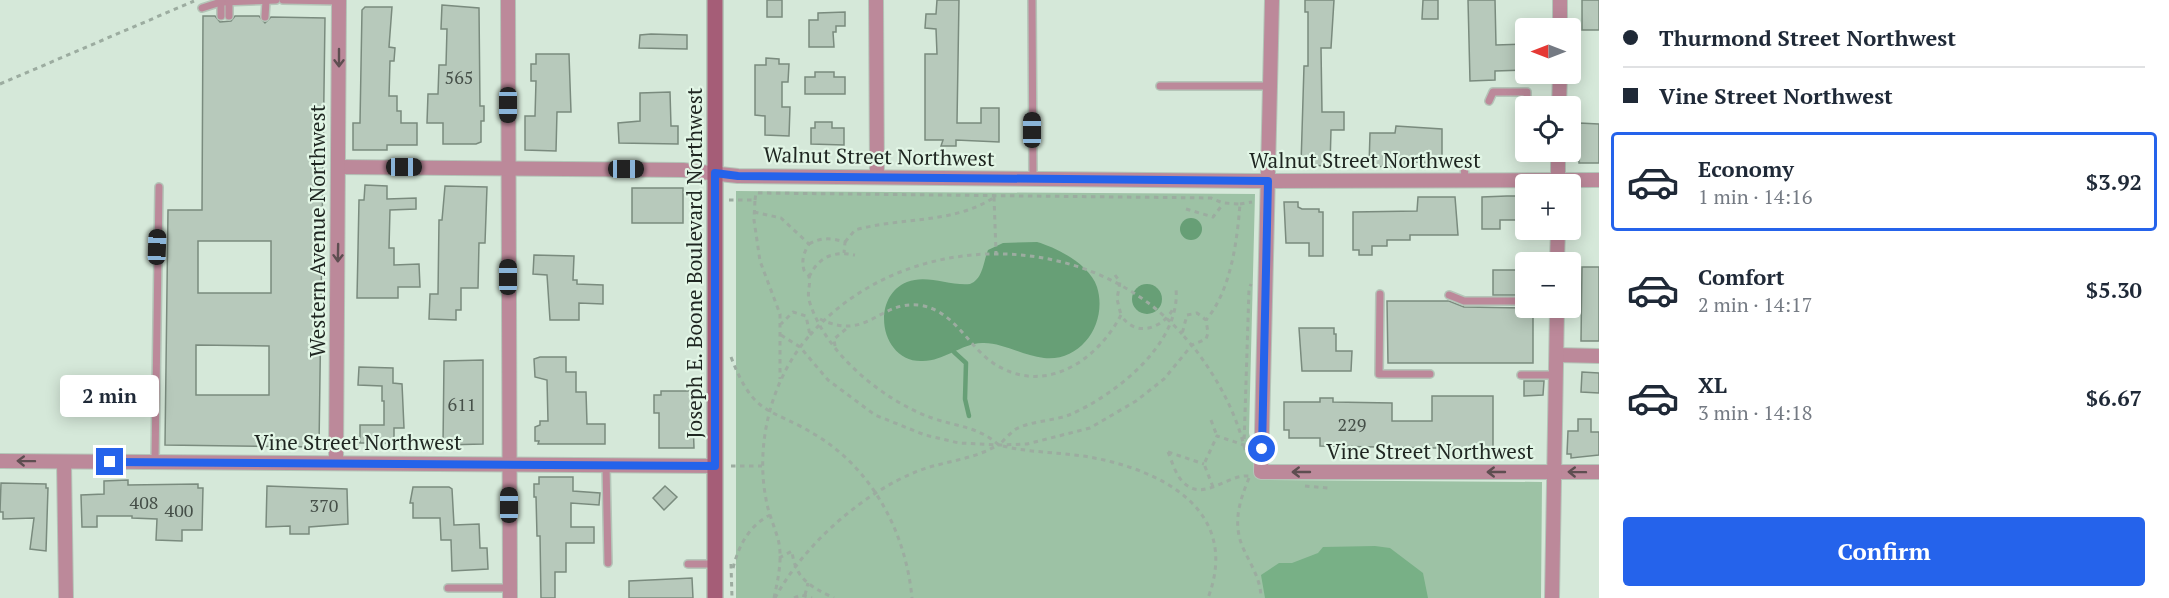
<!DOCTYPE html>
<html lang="en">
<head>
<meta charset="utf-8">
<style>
	:root { --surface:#fff; --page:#f2f2f3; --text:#1f2937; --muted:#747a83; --line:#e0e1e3; --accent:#2563eb }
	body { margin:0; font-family:"PT Serif",serif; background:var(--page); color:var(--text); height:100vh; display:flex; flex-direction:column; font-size:22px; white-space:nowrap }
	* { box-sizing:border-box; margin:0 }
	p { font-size:20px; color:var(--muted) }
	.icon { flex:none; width:33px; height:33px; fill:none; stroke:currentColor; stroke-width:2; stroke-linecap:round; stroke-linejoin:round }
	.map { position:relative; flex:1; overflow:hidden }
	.sheet { display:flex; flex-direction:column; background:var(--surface); width:570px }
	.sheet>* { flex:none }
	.top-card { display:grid; align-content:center; height:132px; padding:0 24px; background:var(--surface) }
	.needle { width:39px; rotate:270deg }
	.buttons { position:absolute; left:1515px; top:18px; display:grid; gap:12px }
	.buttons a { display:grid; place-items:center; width:66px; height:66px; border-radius:6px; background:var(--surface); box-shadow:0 3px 15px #0003; font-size:30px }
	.end { position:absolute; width:27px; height:27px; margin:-14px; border:8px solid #2563eb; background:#fff; box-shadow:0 0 0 3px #fff }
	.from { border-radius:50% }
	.bubble { position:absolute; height:42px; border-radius:6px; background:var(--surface); box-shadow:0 3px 15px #0003; font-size:20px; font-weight:800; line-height:42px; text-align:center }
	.car { position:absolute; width:18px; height:36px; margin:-18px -9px; border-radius:8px; box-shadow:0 0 4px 2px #0007; background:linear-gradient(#222 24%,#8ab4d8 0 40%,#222 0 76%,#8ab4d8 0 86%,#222 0) }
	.top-card b { display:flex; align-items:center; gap:21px; height:57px; font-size:22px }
	.top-card b+b { border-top:2px solid var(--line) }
	.top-card i { width:15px; height:15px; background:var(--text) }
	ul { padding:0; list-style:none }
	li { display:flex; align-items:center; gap:18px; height:99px; margin:0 12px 9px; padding:0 12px; border:3px solid transparent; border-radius:6px }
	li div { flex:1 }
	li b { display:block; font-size:22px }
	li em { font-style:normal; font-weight:800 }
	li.on { border-color:var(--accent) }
	li>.icon { width:54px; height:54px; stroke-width:1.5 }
	.primary-button { display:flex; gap:12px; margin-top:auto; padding:12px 24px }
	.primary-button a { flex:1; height:69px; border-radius:6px; background:var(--accent); color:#fff; font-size:24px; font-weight:800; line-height:69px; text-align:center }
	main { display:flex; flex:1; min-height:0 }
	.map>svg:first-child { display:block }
</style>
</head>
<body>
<main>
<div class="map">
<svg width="1599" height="598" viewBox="0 0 1599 598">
	<rect width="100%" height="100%" fill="#d5e8d9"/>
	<!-- green -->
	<path fill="#9dc2a5" d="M736,191L1255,194L1249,433L1259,476L1269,480L1542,482L1541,598H736Z"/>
	<!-- forest -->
	<path fill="#78b086" d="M1375,546L1390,548L1423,573L1428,598H1265L1261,575L1279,563H1292L1318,553L1323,547Z"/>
	<!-- water -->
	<g fill="#679f76">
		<circle cx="1191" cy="229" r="11"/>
		<path d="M1037,242C1058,248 1090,265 1097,287C1108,322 1082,362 1044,358C1023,356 1002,342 982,343C960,344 943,362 921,361C880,361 870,297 907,282C927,274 949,286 970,284C983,279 983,263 988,250L1003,243Z"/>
		<circle cx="1147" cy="299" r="15"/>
	</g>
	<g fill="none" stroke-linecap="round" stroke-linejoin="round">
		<!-- stream -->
		<path stroke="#679f76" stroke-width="4.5" d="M954,352L966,363L965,399L969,416"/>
	</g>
	<!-- building -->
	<g fill="#b7c9bb" stroke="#7a8b7e" stroke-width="1.5" fill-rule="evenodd">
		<rect x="767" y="0" width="15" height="17"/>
		<path d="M937,0H959L957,123H981V108H999V142L956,140V146H941L943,140H925V54H937L936,29L925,28L926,14H936Z"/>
		<path d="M1305,0H1334L1331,48H1321L1322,112H1344V130H1331L1330,166L1301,165L1304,66H1308V12H1305Z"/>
		<path d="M1423,0H1438V19H1422Z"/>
		<path d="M1468,0H1495L1496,45L1526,44V70L1495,71V80L1470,81Z"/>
		<rect x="1582" y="0" width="17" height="30"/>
		<path d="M442,5L479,8L480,106H484V121H481V142L476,144H443V123H427L428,94H438L439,65H446L447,29H441Z"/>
		<path d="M365,7H392L389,47L395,48L394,61H390L389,96H397V111H401V123H417V145H387V150H353V123H360L362,10Z"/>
		<path d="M845,12V26H836V32H833L834,47H809V20H818V13Z"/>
		<path d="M203,16H215L220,22L231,21L235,16H259L265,23L271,17L325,18L319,447L165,445L168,210H202ZM198,241H271V293H198ZM196,345L269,346V395H196Z"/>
		<path d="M651,34L687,35V49L639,48L640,35Z"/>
		<path d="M536,54H569L571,112H557L556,151L525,150V116H535L536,81H531V64H536Z"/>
		<path d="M766,58L779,59V64H789L788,82H782V107H790L789,136L765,135V116L755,115V65H766Z"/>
		<path d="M815,72H834V77H845V94H805V77H815Z"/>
		<path d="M670,92L671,126H678V144L619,143L618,123L640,121V93Z"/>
		<path d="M815,122H832V128H844V145L811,144V128H815Z"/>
		<path d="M1579,123L1599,124V163H1579Z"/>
		<path d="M1396,126L1442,129V163L1410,162L1409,168L1369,166L1370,133H1395Z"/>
		<path d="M365,185L387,186V199L416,198V209L390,210L389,248H394V265L419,264L420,287H398V298H357L359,200H364Z"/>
		<path d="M445,186L487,187L485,243H479L478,288H461V310H456V320L429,319L430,294H438L439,220H442Z"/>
		<rect x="632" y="188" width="51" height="35"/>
		<path d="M1507,196H1522L1524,220H1500V229H1482V197Z"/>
		<path d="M1418,197H1455L1458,235H1410V240H1387V246H1372V255H1359V250H1353V212L1417,211Z"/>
		<path d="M1284,202H1298V207L1302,209H1319V212H1323V256H1309V243H1286Z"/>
		<path d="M534,255L574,256L573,280H577V284L603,285V304L579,303V320H550L547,275L533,274Z"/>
		<path d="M1582,267H1599V341H1581Z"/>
		<rect x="1493" y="270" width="32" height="25"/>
		<path d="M1387,301H1449L1464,307L1533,308V363H1388Z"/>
		<path d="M1299,328H1334V334H1336V351H1352L1351,371H1302Z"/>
		<path d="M540,357H566V372H576V392H586L587,424H605V444H538L539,441H535V427L540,425V421H548L547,380L535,377L534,359Z"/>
		<path d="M483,360V444L443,445L444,361Z"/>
		<path d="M359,367L393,368V383L402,384L404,428H394V443H360V425H384V401H382V386L358,385Z"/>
		<path d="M1582,372L1599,373V393L1581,392Z"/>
		<path d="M1524,381H1544L1543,395L1524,396Z"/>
		<path d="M661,391H692L694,448H659V413H654V395H661Z"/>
		<path d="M1432,396H1493V449L1320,446V438H1289V430H1284V402H1320V398H1333V402L1392,403V421H1432Z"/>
		<path d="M1578,419H1591V432H1599V455L1571,458V454H1567L1568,431H1578Z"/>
		<path d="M539,477H573V491L600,493L599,505L571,503V527H594V543H566V572H555V598H541L540,536H537L536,497H534V484H539Z"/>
		<path d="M128,480V485L198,484V488H203L202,530H182V541L156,540L157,519L132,518V516H97V527H82L81,495L104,494V481Z"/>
		<path d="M1,483L46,484V488H48L46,551L30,549L34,518L3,519V512H0Z"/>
		<path d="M267,486L347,489L348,524L309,527V534H290V526L266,527Z"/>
		<path d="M665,486L677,497L664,510L653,498Z"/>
		<path d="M413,487H449L452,489L454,525L479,524L480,548H487L488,569L452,571L451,540H441L440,518H413V503H410Z"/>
		<path d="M692,578L693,598H629V581Z"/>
	</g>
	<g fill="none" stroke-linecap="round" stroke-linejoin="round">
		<!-- lane casing -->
		<g stroke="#b4c5b8" stroke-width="10">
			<g id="lane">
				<path d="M283,0L339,1"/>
				<path d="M1032,0L1033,179"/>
				<path d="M202,8L221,2L276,0"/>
				<path d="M221,16V2"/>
				<path d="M229,16V2"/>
				<path d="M265,17L266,1"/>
				<path d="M1160,86H1270"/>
				<path d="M1489,101L1493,92H1527V106"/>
				<path d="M1465,180L1464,163L1472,159"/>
				<path d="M1380,294L1379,374H1430"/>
				<path d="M1449,295L1464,301H1526"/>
				<path d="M1521,375H1556"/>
				<path d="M155,462L159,187"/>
				<path d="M606,465L608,563"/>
				<path d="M688,564H715"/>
				<path d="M448,588H510"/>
			</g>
		</g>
		<!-- street casing -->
		<g stroke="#b4c5b8" stroke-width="16">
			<g id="street">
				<path d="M508,0L510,598"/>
				<path d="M876,0L877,177"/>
				<path d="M1272,0L1261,472H1599"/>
				<path d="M1560,28V0"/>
				<path d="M1559,106L1560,74"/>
				<path d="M339,167L683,170L738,176L1252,181L1599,180"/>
				<path d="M1558,184V152"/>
				<path d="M1557,262L1558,230"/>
				<path d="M1557,355L1599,356"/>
				<path d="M0,461L715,466"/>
				<path d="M64,462L66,598"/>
				<path d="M336,463L339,0"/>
				<path d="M1552,598L1557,308"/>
			</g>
		</g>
		<!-- secondary casing -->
		<g stroke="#b4c5b8" stroke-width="18">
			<path id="secondary" d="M715,598V0"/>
		</g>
		<!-- path -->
		<g stroke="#9caca0" stroke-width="3" stroke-dasharray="4.5 4.5" stroke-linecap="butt">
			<path d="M0,84L194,1"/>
			<path d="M994,197L996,253"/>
			<path d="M729,200H755L754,220L760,261L780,314V379"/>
			<path d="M755,200L756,193L1211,198L1223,203L1240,204C1237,242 1231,290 1206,320"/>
			<path d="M1240,204L1252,202"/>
			<path d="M1186,209L1213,217L1223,204"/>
			<path d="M754,212L781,218L809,244C804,252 801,261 804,270C805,273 809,274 809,277C811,283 807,292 809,300C824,352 882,400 932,418C958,427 977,426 999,445C1004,440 1010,433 1016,429C1031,421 1053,421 1069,415C1114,396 1181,344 1176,289"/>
			<path d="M845,242L855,230C901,217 953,224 993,198"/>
			<path d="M809,244C821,237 832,238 845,242L844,253"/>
			<path d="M1115,275L1120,282L1117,299L1121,315"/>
			<path d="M809,277C819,256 834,251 855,255"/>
			<path d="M820,319C868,342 878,301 919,305C954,310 967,345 993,363C1044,397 1097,361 1121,315C1135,338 1162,329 1173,309"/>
			<path d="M781,335L800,347L828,380L875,415L925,435L959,443L999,445L1027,444L1090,428L1136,401L1164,379L1192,345L1206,339L1208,333L1206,320L1197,313L1187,315L1182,334L1195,349C1219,381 1237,414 1246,454"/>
			<path d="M835,346L834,339L846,329"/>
			<path d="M731,357C755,419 770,406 819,437C874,472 906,534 912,598"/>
			<path d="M1211,420L1217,436"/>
			<path d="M1003,446C1031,453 1060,452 1089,457C1163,470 1241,511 1208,598"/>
			<path d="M1168,452C1172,461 1175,474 1183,482C1203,503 1227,474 1249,476"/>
			<path d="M1168,452L1204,464"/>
			<path d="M731,466H762"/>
			<path d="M1249,478C1239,502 1232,525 1244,550C1251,565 1261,580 1261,598"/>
			<path d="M1305,486L1328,488"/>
			<path d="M1213,487L1204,464L1217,436L1244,445L1249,289L1251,284"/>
			<path d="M779,558L792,551C795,579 811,587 834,598"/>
			<path d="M731,564L732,598"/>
			<path d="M733,568C739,545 749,526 770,515"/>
			<path d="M805,595L808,583"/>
			<path d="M774,598C778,579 783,558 778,539C774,525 768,512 766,499C755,443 772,377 810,335L806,316L793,312L781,324"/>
			<path d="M775,598C803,546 862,493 918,471C944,461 972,460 996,446"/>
			<path d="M794,598L801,595L812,598"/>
		</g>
		<!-- lane -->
		<use href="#lane" stroke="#bc899a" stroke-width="7"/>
		<!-- street -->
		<use href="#street" stroke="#bc899a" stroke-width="14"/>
		<!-- secondary -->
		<use href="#secondary" stroke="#a55d77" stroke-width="15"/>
		<!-- path-bridge -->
		<path stroke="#9caca0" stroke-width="3" stroke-dasharray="4.5 4.5" stroke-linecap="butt" d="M810,335C905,227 1087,227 1182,334"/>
	</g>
	<!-- one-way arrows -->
	<defs><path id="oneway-shaft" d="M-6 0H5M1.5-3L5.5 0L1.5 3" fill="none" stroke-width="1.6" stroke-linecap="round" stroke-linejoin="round" transform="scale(1.5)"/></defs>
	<g stroke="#5e4e51">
		<use href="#oneway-shaft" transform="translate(339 58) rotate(90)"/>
		<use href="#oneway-shaft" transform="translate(338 253) rotate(91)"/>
		<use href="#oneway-shaft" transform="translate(26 461) rotate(-179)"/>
		<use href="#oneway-shaft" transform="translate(1301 472) rotate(180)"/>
		<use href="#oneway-shaft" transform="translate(1496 472) rotate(180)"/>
		<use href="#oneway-shaft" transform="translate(1577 472) rotate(-179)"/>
	</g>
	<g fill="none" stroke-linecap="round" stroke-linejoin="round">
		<!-- route -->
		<path stroke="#2563eb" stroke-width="8" d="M110,462L715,466V173L738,176L1268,181L1262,449"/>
	</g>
	<g text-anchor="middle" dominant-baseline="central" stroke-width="4.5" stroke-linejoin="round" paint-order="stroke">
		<!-- number labels -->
		<g font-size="18" fill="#454f48">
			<text x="459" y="77">565</text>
			<text x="462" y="404">611</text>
			<text x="1352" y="424">229</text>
			<text x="144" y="502">408</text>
			<text x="324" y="505">370</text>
			<text x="179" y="510">400</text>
		</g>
		<!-- street labels -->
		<g font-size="21" fill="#1f2621" stroke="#e2f6e6">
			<text transform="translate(879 156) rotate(1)">Walnut Street Northwest</text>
			<text x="1365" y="160">Walnut Street Northwest</text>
			<text transform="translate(317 231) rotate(-90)">Western Avenue Northwest</text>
			<text transform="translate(694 263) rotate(-90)">Joseph E. Boone Boulevard Northwest</text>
			<text x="358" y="442">Vine Street Northwest</text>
			<text x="1430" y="451">Vine Street Northwest</text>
		</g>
	</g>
</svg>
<div class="buttons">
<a><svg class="needle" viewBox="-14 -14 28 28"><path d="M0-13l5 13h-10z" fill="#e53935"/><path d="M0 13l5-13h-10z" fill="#747a83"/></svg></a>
<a><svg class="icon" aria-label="locate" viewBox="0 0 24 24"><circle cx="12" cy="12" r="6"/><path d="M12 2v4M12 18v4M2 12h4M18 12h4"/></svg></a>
<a>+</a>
<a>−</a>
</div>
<i class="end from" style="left:1262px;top:449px"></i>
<i class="end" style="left:110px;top:462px"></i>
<div class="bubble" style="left:60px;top:375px;width:99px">2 min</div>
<i class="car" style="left:508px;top:105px;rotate:180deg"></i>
<i class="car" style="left:1032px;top:130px;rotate:0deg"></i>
<i class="car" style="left:404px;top:167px;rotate:90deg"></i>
<i class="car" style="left:626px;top:169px;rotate:90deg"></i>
<i class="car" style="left:157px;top:247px;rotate:2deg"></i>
<i class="car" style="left:508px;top:277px;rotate:0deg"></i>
<i class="car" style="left:509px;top:505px;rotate:0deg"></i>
</div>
<section class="sheet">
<div class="top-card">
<b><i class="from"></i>Thurmond Street Northwest</b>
<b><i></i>Vine Street Northwest</b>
</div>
<ul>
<li class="on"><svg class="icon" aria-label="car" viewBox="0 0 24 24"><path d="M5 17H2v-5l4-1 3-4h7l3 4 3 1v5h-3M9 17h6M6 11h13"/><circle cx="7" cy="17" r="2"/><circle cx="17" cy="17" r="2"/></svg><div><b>Economy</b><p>1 min · 14:16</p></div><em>$3.92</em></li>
<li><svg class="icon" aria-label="car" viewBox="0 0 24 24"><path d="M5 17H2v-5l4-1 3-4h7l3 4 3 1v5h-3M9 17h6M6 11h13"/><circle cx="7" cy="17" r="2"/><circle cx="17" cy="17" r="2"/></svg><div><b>Comfort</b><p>2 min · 14:17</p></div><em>$5.30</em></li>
<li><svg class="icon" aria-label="car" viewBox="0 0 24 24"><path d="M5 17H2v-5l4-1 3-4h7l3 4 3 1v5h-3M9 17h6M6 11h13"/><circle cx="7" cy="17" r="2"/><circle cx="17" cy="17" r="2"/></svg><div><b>XL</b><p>3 min · 14:18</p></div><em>$6.67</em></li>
</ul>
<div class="primary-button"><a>Confirm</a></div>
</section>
</main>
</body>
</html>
